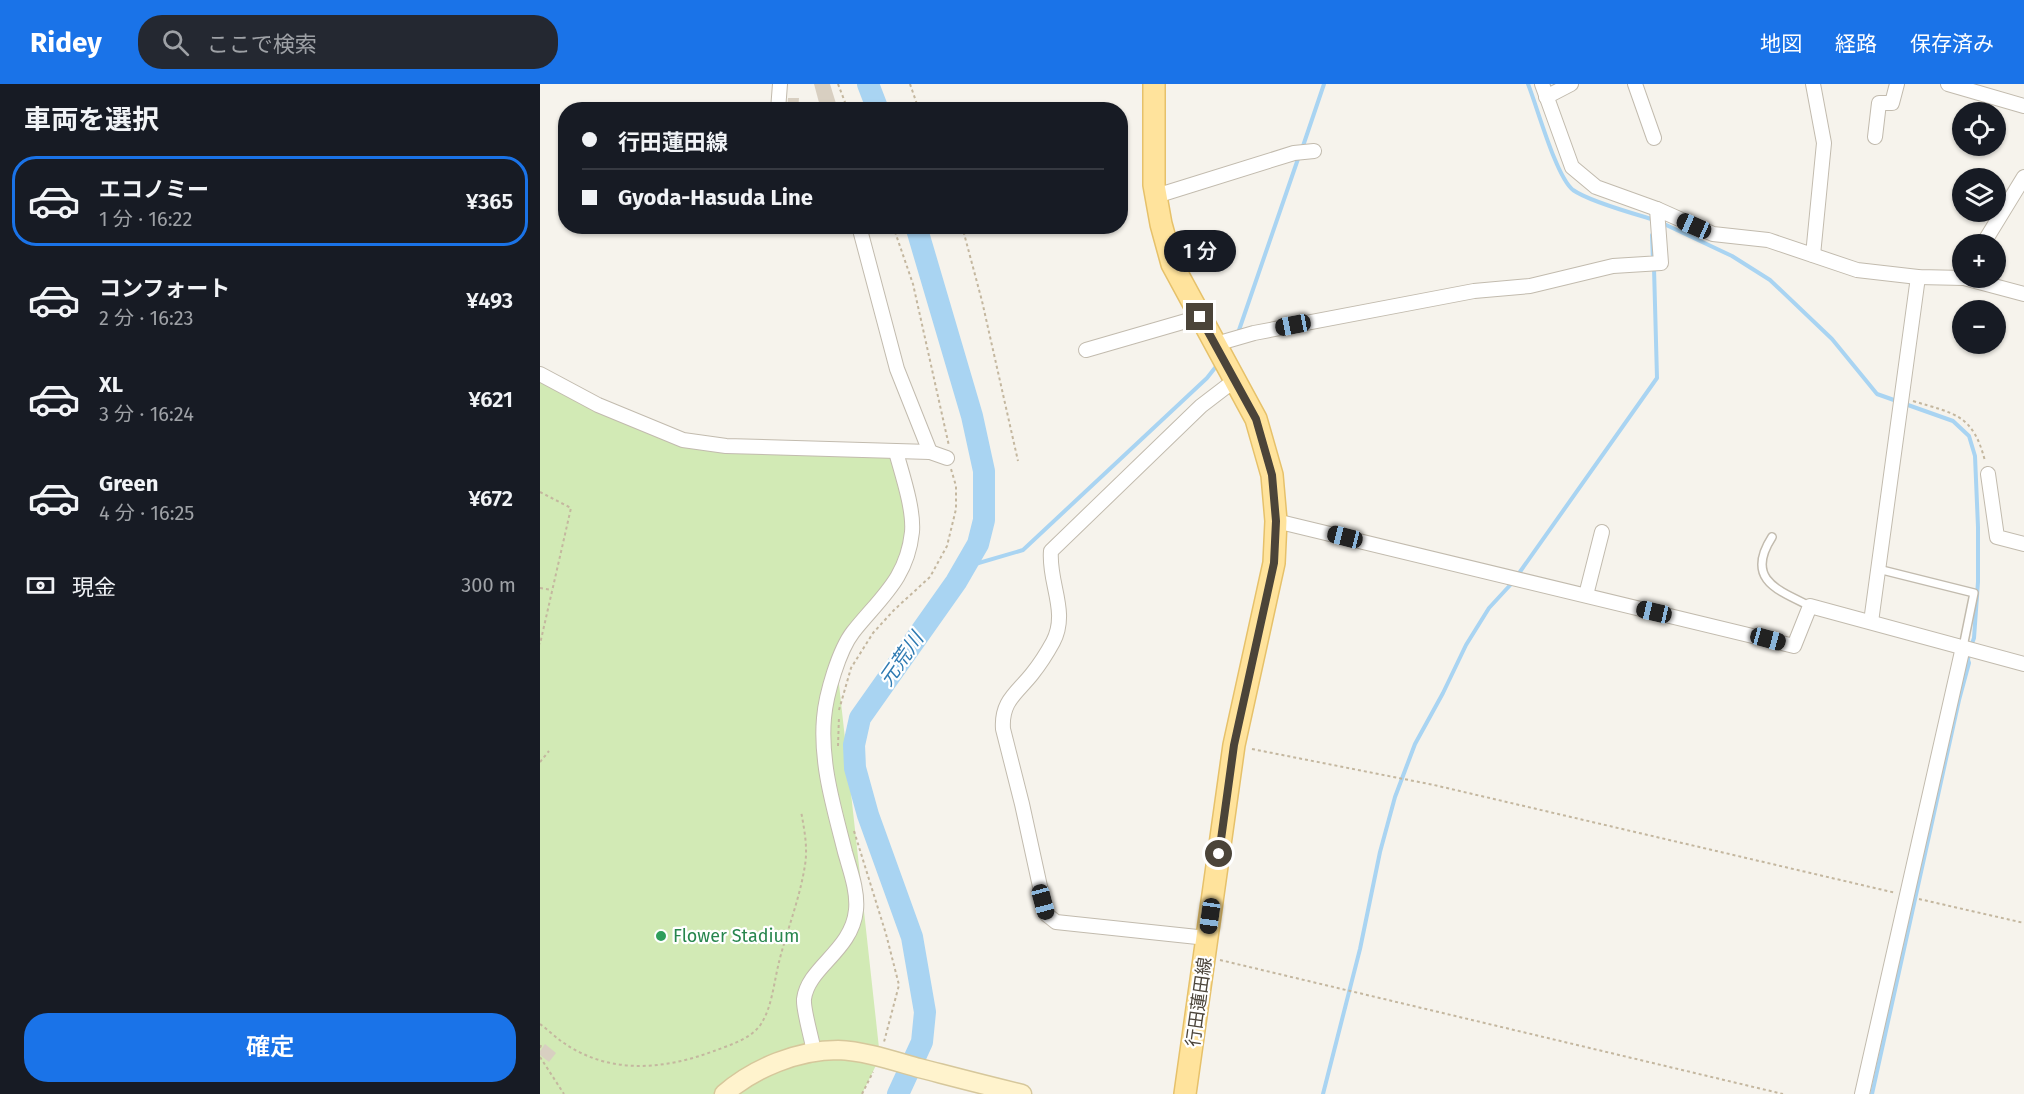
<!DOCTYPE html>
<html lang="ja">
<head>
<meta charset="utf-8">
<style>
	:root { --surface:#171b24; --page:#242831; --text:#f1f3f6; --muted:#9ea1a6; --line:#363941; --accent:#1a73e8 }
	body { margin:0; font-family:"Fira Sans","Noto Sans JP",sans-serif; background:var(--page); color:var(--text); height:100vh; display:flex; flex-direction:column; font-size:22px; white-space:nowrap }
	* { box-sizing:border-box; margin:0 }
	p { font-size:20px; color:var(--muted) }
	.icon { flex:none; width:33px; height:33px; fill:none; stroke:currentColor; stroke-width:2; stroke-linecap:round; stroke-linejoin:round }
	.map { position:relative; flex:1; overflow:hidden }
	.drawer { display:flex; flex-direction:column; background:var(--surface); width:540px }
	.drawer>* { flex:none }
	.guide { position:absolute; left:18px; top:18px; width:570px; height:132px; border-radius:24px; box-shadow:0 2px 4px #0004; display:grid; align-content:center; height:132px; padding:0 24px; background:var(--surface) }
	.controls { position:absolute; left:1412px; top:18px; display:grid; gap:12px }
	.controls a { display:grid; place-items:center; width:54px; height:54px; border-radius:50%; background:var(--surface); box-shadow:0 2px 4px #0004; font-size:30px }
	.end { position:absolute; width:27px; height:27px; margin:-14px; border:8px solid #4b4439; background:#fff; box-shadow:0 0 0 3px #fff }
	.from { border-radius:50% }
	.bubble { position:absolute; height:42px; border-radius:21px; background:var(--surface); box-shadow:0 2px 4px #0004; font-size:20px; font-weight:600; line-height:42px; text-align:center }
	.car { position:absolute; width:18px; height:36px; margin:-18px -9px; border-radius:8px; box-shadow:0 0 4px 2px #0007; background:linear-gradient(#222 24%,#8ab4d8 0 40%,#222 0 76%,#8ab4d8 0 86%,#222 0) }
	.guide b { display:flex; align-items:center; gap:21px; height:57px; font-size:22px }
	.guide b+b { border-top:2px solid var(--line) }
	.guide i { width:15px; height:15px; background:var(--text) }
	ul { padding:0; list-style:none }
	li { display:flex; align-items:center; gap:18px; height:90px; margin:0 12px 9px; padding:0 12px; border:3px solid transparent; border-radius:24px }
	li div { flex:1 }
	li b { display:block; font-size:22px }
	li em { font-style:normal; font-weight:600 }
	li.selected { border-color:var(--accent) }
	li>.icon { width:54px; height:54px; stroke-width:1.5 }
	h2 { padding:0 24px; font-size:27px; line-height:72px }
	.pay { display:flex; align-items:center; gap:15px; height:66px; padding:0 24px; font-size:22px }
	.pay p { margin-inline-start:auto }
	.primary-button { display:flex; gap:12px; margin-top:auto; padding:12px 24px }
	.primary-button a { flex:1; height:69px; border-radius:24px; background:var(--accent); color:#fff; font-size:24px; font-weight:600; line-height:69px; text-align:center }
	header { display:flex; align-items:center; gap:36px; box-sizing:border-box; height:84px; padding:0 30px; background:var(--accent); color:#fff }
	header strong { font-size:28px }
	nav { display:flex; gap:33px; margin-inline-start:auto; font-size:21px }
	.search { width:420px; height:54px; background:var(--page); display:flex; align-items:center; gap:15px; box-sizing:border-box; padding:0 21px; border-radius:24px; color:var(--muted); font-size:22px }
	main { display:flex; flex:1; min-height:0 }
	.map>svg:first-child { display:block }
</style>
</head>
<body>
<header>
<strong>Ridey</strong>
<div class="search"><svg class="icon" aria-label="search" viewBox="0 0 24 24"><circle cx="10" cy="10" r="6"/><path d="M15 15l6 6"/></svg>ここで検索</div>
<nav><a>地図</a><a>経路</a><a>保存済み</a></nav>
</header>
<main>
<section class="drawer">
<h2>車両を選択</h2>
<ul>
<li class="selected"><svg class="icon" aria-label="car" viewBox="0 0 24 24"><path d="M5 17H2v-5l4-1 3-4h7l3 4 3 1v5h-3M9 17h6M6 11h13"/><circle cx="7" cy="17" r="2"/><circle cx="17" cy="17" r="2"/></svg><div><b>エコノミー</b><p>1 分 · 16:22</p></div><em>¥365</em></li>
<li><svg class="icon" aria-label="car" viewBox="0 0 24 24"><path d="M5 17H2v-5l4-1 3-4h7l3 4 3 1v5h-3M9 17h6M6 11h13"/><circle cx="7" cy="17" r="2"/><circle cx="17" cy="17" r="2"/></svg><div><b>コンフォート</b><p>2 分 · 16:23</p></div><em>¥493</em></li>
<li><svg class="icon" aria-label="car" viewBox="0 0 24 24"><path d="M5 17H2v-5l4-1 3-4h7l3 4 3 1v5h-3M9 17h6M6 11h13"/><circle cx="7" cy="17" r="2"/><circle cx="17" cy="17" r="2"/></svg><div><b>XL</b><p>3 分 · 16:24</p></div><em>¥621</em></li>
<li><svg class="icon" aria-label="car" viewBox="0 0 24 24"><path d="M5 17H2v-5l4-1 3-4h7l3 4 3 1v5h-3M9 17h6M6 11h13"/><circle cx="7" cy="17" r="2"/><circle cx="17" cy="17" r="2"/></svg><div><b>Green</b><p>4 分 · 16:25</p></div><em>¥672</em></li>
</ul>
<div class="pay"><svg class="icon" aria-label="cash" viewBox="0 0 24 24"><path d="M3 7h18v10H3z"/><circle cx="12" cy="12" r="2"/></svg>現金<p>300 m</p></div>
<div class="primary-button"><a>確定</a></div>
</section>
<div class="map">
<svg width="1484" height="1010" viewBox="0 0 1484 1010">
	<rect width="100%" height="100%" fill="#f6f3ec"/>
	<!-- green -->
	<path fill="#d2eab5" d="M0,290L106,342L186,362L356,368L372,447L365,478L297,582L340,973L322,1010H0Z"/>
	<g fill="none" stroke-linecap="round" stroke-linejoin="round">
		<!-- stream -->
		<g stroke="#a9d4f2" stroke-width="4">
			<path d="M988,0C997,22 1016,93 1033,106C1050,118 1095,130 1115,136"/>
			<path d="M762,65L784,0"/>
			<path d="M1122,139L1192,172L1230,196L1292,255L1337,310L1413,337L1429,352L1435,372L1438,443V498L1434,554L1431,562"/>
			<path d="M1112,151L1113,176"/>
			<path d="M698,249L759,72"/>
			<path d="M425,483L483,466L667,294L678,280"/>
			<path d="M977,492L1117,294L1114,184"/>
			<path d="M783,1010L820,865L840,768L855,713L875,660L903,609L926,561L949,524L973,498"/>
			<path d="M1332,1010L1419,616L1429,579L1428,576L1429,569"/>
		</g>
		<!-- river -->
		<g stroke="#a9d4f2" stroke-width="22">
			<path d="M328,0L338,26"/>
			<path d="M358,1010L382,958L385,928L372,853L328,731L315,684L314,661L320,634L416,498L438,460L444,436V387L432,332L376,142"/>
		</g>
	</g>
	<!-- building -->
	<g fill="#d8cfc1">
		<path d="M274,0H290L298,26H281Z"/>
		<path d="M248,14H259L258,26H247Z"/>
		<path d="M5,960L16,969L9,978L0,971V967Z"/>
	</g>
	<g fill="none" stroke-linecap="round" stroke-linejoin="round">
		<!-- lane casing -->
		<g stroke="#c2bbae" stroke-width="10">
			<g id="lane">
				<path d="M1232,453C1205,495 1237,506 1270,522"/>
				<path d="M1338,485L1434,509L1423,563"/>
			</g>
		</g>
		<!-- street casing -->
		<g stroke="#c2bbae" stroke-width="16">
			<g id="street">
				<path d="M1002,0L1032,83L1056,103L1117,125L1173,150L1228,156L1317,186L1378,193L1424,194L1484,210"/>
				<path d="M1095,0L1114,54"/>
				<path d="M1273,0L1284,59L1273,171"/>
				<path d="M1408,0L1484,22"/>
				<path d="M1006,13L1031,0"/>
				<path d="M238,26L240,0"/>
				<path d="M1335,53L1339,19H1352L1357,0"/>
				<path d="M616,112L754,69L774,67"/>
				<path d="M319,142L357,285L390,368"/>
				<path d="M1443,160L1484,93"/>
				<path d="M676,260L714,249L934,207L990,202L1073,182L1121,179L1117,125"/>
				<path d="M546,266L660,233"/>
				<path d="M0,290L58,321L143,356L186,362L390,368L407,374"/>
				<path d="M1448,390L1457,453L1484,460"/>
				<path d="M736,437L1254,562L1270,522L1484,580"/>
				<path d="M1046,511L1062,448"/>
				<path d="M1331,538L1378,193"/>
				<path d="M667,854L516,838L506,830L482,720L463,645C461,617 477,609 492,590C500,580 507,569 513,558C529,528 508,498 511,467L661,322L695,296"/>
				<path d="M274,968C272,955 263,926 264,915C268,883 312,867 316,826C318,807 310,786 305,768C294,724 280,679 284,634C286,610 299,566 313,548C340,514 367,495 372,448C374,425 362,390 356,368"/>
				<path d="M1322,1010L1423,563"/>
			</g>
		</g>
		<!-- secondary casing -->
		<g stroke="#d6c79b" stroke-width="21">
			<path id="secondary" d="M184,1010C214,984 258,966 298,966C325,967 354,977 379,984C414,993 448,1002 482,1010"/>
		</g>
		<!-- primary casing -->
		<g stroke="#e6c16a" stroke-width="24">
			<path id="primary" d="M614,0V101L621,140L632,180L716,335L732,391L736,437L734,479L694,661L645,1010"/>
		</g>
		<!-- path -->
		<g stroke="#c4b79f" stroke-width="2" stroke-dasharray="3 3" stroke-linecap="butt">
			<path d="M298,0L308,26"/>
			<path d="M370,0L379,26"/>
			<path d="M353,142L373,200L409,362"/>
			<path d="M422,142L442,217L478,377"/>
			<path d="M1373,317C1415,330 1433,330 1445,377"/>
			<path d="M0,408L31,424L0,560"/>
			<path d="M0,504L12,506"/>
			<path d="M299,626L311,584L333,549L354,526L390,493L407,462L416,425V402L411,385"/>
			<path d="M298,662L299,632"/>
			<path d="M712,665L894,701L1356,809"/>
			<path d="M0,678L9,667"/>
			<path d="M314,747L346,850L359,901L344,958"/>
			<path d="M1379,815L1484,839"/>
			<path d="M680,876L1243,1010"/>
			<path d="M0,940C7,945 14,952 21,957C68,991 123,986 174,967C190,961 211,955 221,940C232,923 234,898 239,878C247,846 260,814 265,781C268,763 264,744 261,727"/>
			<path d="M0,964L2,959"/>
			<path d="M0,973L24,1010"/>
			<path d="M322,1010L333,988"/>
		</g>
		<!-- lane -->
		<use href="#lane" stroke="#fff" stroke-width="7"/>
		<!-- street -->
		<use href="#street" stroke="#fff" stroke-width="14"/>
		<!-- secondary -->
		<use href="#secondary" stroke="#fff3cd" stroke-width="18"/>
		<!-- primary -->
		<use href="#primary" stroke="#ffe39c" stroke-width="21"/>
	</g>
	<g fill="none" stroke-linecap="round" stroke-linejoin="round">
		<!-- route -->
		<path stroke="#4b4439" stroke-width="8" d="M660,233L716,335L732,391L736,437L734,479L694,661L679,770"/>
	</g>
	<!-- markers -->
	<circle fill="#2e9e5b" stroke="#fff" stroke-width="2" cx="121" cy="852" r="6"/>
	<g text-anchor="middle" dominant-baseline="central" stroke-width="4.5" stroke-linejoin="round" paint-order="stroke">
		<!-- leisure labels -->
		<g font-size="18" fill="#27864d" stroke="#fff" text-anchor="start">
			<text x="133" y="852">Flower Stadium</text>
		</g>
		<!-- street labels -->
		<g font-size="18" fill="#4b4439" stroke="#fff">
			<text transform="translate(659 918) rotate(-82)">行田蓮田線</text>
		</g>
		<!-- water labels -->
		<g font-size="20" font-style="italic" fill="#2e7ab2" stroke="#fff">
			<text transform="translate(361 575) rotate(-55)">元荒川</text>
		</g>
	</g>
</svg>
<div class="controls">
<a><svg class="icon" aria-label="locate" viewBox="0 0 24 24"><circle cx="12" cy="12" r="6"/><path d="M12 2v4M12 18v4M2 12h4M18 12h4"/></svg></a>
<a><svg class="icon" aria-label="layers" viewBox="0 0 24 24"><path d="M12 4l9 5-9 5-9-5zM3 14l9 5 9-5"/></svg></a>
<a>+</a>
<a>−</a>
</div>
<i class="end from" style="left:679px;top:770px"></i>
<i class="end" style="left:660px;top:233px"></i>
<div class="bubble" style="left:624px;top:146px;width:72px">1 分</div>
<i class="car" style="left:1154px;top:142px;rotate:294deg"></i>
<i class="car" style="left:753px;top:241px;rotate:259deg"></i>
<i class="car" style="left:805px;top:453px;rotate:284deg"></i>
<i class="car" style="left:1114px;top:528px;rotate:283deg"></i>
<i class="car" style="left:1228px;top:555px;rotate:105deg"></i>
<i class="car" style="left:503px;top:818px;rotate:165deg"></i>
<i class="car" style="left:670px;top:832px;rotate:188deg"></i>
<div class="guide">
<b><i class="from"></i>行田蓮田線</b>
<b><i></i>Gyoda-Hasuda Line</b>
</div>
</div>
</main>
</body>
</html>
